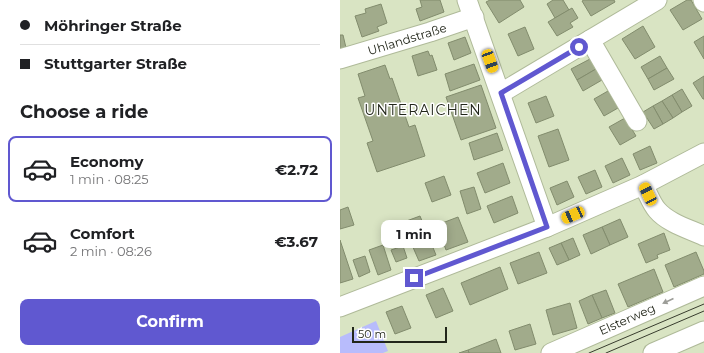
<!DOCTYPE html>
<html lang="en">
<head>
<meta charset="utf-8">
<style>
	:root { --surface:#fff; --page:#f2f2f2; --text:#202124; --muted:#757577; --line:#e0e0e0; --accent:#6058d0 }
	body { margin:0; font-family:Montserrat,sans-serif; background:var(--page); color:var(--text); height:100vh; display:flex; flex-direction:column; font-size:15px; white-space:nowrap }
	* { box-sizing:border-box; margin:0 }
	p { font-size:13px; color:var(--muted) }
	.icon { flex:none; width:22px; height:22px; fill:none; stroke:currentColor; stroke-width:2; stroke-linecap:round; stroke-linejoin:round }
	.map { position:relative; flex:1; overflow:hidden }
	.details { display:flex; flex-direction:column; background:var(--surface); width:340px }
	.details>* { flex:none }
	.hud { display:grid; align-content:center; height:88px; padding:0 20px; background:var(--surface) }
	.scale { position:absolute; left:12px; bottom:10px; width:95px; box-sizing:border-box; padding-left:4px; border:2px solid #22261a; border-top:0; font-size:11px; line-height:14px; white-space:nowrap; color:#22261a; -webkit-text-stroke:3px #fff; paint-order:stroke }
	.end { position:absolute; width:18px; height:18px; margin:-9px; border:5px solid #6058d0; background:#fff; box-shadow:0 0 0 2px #fff }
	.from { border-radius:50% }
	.bubble { position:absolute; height:28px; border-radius:8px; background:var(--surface); box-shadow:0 2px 10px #0003; font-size:13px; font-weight:700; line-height:28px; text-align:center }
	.car { position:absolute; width:12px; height:24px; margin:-12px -6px; border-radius:5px; box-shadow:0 0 3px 1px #0007; background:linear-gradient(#f5c518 24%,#345 0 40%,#f5c518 0 76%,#345 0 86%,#f5c518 0) }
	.hud b { display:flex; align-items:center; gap:14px; height:38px; font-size:15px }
	.hud b+b { border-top:1px solid var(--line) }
	.hud i { width:10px; height:10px; background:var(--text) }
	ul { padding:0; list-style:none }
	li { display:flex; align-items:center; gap:12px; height:66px; margin:0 8px 6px; padding:0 12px; border:2px solid transparent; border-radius:8px }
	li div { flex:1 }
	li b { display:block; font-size:15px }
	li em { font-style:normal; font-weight:700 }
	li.active { border-color:var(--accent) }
	li>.icon { width:36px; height:36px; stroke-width:1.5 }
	h2 { padding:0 20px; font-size:18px; line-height:48px }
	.cta { display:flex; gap:8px; margin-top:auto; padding:8px 20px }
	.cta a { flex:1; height:46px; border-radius:8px; background:var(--accent); color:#fff; font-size:16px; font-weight:700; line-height:46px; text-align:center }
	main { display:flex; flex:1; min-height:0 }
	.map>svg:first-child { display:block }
</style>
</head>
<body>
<main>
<section class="details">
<div class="hud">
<b><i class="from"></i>Möhringer Straße</b>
<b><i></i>Stuttgarter Straße</b>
</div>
<h2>Choose a ride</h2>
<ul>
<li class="active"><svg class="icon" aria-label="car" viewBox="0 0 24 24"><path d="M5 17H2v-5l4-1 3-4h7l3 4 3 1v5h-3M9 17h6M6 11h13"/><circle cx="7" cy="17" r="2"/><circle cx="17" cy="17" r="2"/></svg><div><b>Economy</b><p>1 min · 08:25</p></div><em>€2.72</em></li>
<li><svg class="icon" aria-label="car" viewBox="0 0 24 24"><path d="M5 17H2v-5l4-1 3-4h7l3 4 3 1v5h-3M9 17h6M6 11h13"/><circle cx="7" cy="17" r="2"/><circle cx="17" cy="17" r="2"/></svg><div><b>Comfort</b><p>2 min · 08:26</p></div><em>€3.67</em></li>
</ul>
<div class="cta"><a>Confirm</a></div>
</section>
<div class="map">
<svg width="364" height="353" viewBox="0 0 364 353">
	<rect width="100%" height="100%" fill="#d9e4c3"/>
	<!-- green -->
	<path fill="#b8bcfc" d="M36,321L48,351L43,353H0V337Z"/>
	<!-- building -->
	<g fill="#a1ab8b" stroke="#828c6d">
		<path d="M80,0H100L104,12L80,21L76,9L82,7Z"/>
		<path d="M150,0H180L184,7L159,23L146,2Z"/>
		<path d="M213,0H223L229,10L215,18L207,4Z"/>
		<path d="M244,0H274L275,2L251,16L242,1Z"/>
		<path d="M347,0H351L362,19L343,30L330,10Z"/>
		<path d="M41,4L47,23L37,27L39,31L22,37L15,16L26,13L25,9Z"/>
		<path d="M232,8L238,18L230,23L233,27L217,36L208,22Z"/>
		<path d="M303,26L315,47L295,59L282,39Z"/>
		<path d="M185,27L194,49L178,56L168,34Z"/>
		<path d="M0,35H3L7,52L0,54Z"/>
		<path d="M364,36V59L354,42Z"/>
		<path d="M125,37L131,53L114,60L108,43Z"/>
		<path d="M88,51L90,56L92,55L97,70L78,76L72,56Z"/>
		<path d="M320,56L327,68L308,79L301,67Z"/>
		<path d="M250,59L256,69L237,80L231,69Z"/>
		<path d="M134,64L140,80L110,91L105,74Z"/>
		<path d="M45,65L50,79L52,78L69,127L75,125L85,156L37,172L27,143L33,141L18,98L25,96L18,74Z"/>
		<path d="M327,68L334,79L314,90L308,79Z"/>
		<path d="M256,69L262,80L243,91L237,80Z"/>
		<path d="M364,76V99H363L353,83Z"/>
		<path d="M141,85L156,128L121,140L106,97Z"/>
		<path d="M342,89L352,106L342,112L332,95Z"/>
		<path d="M268,91L278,108L264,116L254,99Z"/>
		<path d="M332,95L342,112L333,118L322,101Z"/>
		<path d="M206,96L214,116L196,123L188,103Z"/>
		<path d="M322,101L333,118L323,124L313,106Z"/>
		<path d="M313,106L323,124L314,129L303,112Z"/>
		<path d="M285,118L296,136L280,145L269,127Z"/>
		<path d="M218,129L229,160L209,167L198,136Z"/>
		<path d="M157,133L163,150L134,160L129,143Z"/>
		<path d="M310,146L317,163L300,170L293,154Z"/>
		<path d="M282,158L290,175L273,183L265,166Z"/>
		<path d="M163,163L170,183L145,193L137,173Z"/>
		<path d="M255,170L262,187L246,194L238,177Z"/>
		<path d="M104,176L111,195L92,202L85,183Z"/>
		<path d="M227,181L234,197L217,205L210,188Z"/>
		<path d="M134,187L141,209L127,214L120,191Z"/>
		<path d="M172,196L178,213L154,223L147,206Z"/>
		<path d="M8,207L14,225L0,229V210Z"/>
		<path d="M80,216L96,255L79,261L72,245L70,246L61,223Z"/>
		<path d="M118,217L128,242L106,250L97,225Z"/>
		<path d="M280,219L288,237L270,245L262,227Z"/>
		<path d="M262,227L270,245L251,254L243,235Z"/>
		<path d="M324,233L330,250L317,255L318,258L306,263L298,244Z"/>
		<path d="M233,238L240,255L229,260L221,243Z"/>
		<path d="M0,240L13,279L0,283Z"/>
		<path d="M221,243L229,260L217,265L209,248Z"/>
		<path d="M43,245L51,270L38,275L29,250Z"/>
		<path d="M63,246L67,258L56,262L51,250Z"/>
		<path d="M199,252L207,273L178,284L170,263Z"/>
		<path d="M356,252L364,271V274L334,287L325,265Z"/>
		<path d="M25,256L30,272L19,277L13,260Z"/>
		<path d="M160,267L168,289L130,305L121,283Z"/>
		<path d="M314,269L323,292L288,307L278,284Z"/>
		<path d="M103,288L113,311L96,318L86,295Z"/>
		<path d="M266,290L275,313L262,318L252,295Z"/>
		<path d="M252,295L262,318L248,324L239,301Z"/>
		<path d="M230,303L237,328L213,335L206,310Z"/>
		<path d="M62,306L71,328L55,334L46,312Z"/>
		<path d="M190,324L196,344L175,350L169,331Z"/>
		<path d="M156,339L161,353H129L128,350Z"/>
		<path d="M128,350L129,353H119Z"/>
	</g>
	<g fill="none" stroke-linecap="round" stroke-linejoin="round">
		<!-- minor casing -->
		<g stroke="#afba99" stroke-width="21">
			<g id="minor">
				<path d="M127,0L207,227"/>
				<path d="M363,0L364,2"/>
				<path d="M250,40L297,121"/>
				<path d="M0,59L90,32L134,17"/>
				<path d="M161,93L317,0"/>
				<path d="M303,185C308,193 311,203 317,210C328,223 349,229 364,236"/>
				<path d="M0,307L207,227L303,185L364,153"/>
				<path d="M211,353L364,286"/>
				<path d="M313,353L364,331"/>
			</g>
		</g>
		<!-- minor -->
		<use href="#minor" stroke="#fff" stroke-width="19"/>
		<!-- tram -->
		<g stroke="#383c2e" stroke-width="1">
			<path d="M249,353L364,304"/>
			<path d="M266,353L364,311"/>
		</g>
	</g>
	<!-- one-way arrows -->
	<defs><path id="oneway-solid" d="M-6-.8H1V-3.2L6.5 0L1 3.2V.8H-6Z"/></defs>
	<use fill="#9c9d98" href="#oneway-solid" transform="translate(328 301) rotate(156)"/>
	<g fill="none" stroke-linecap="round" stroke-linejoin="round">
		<!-- route -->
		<path stroke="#6058d0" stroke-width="5" d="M74,278L207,227L161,93L239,47"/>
	</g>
	<g text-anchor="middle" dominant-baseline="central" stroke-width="3" stroke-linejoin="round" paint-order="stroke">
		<!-- street labels -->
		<g font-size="12" fill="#22261a" stroke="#fff">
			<text transform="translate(67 39) rotate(-17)">Uhlandstraße</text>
			<text transform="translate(287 319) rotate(-24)">Elsterweg</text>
		</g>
		<!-- quarter labels -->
		<g font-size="14" letter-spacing="1" fill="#22261a" stroke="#fff">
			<text x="83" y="110">UNTERAICHEN</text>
		</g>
	</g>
</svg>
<div class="scale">50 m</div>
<i class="end from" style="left:239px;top:47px"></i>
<i class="end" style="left:74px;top:278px"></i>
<div class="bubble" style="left:41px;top:220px;width:66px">1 min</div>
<i class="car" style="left:150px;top:61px;rotate:160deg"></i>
<i class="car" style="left:308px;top:194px;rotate:334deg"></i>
<i class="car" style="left:233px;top:215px;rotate:246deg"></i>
</div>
</main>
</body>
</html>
